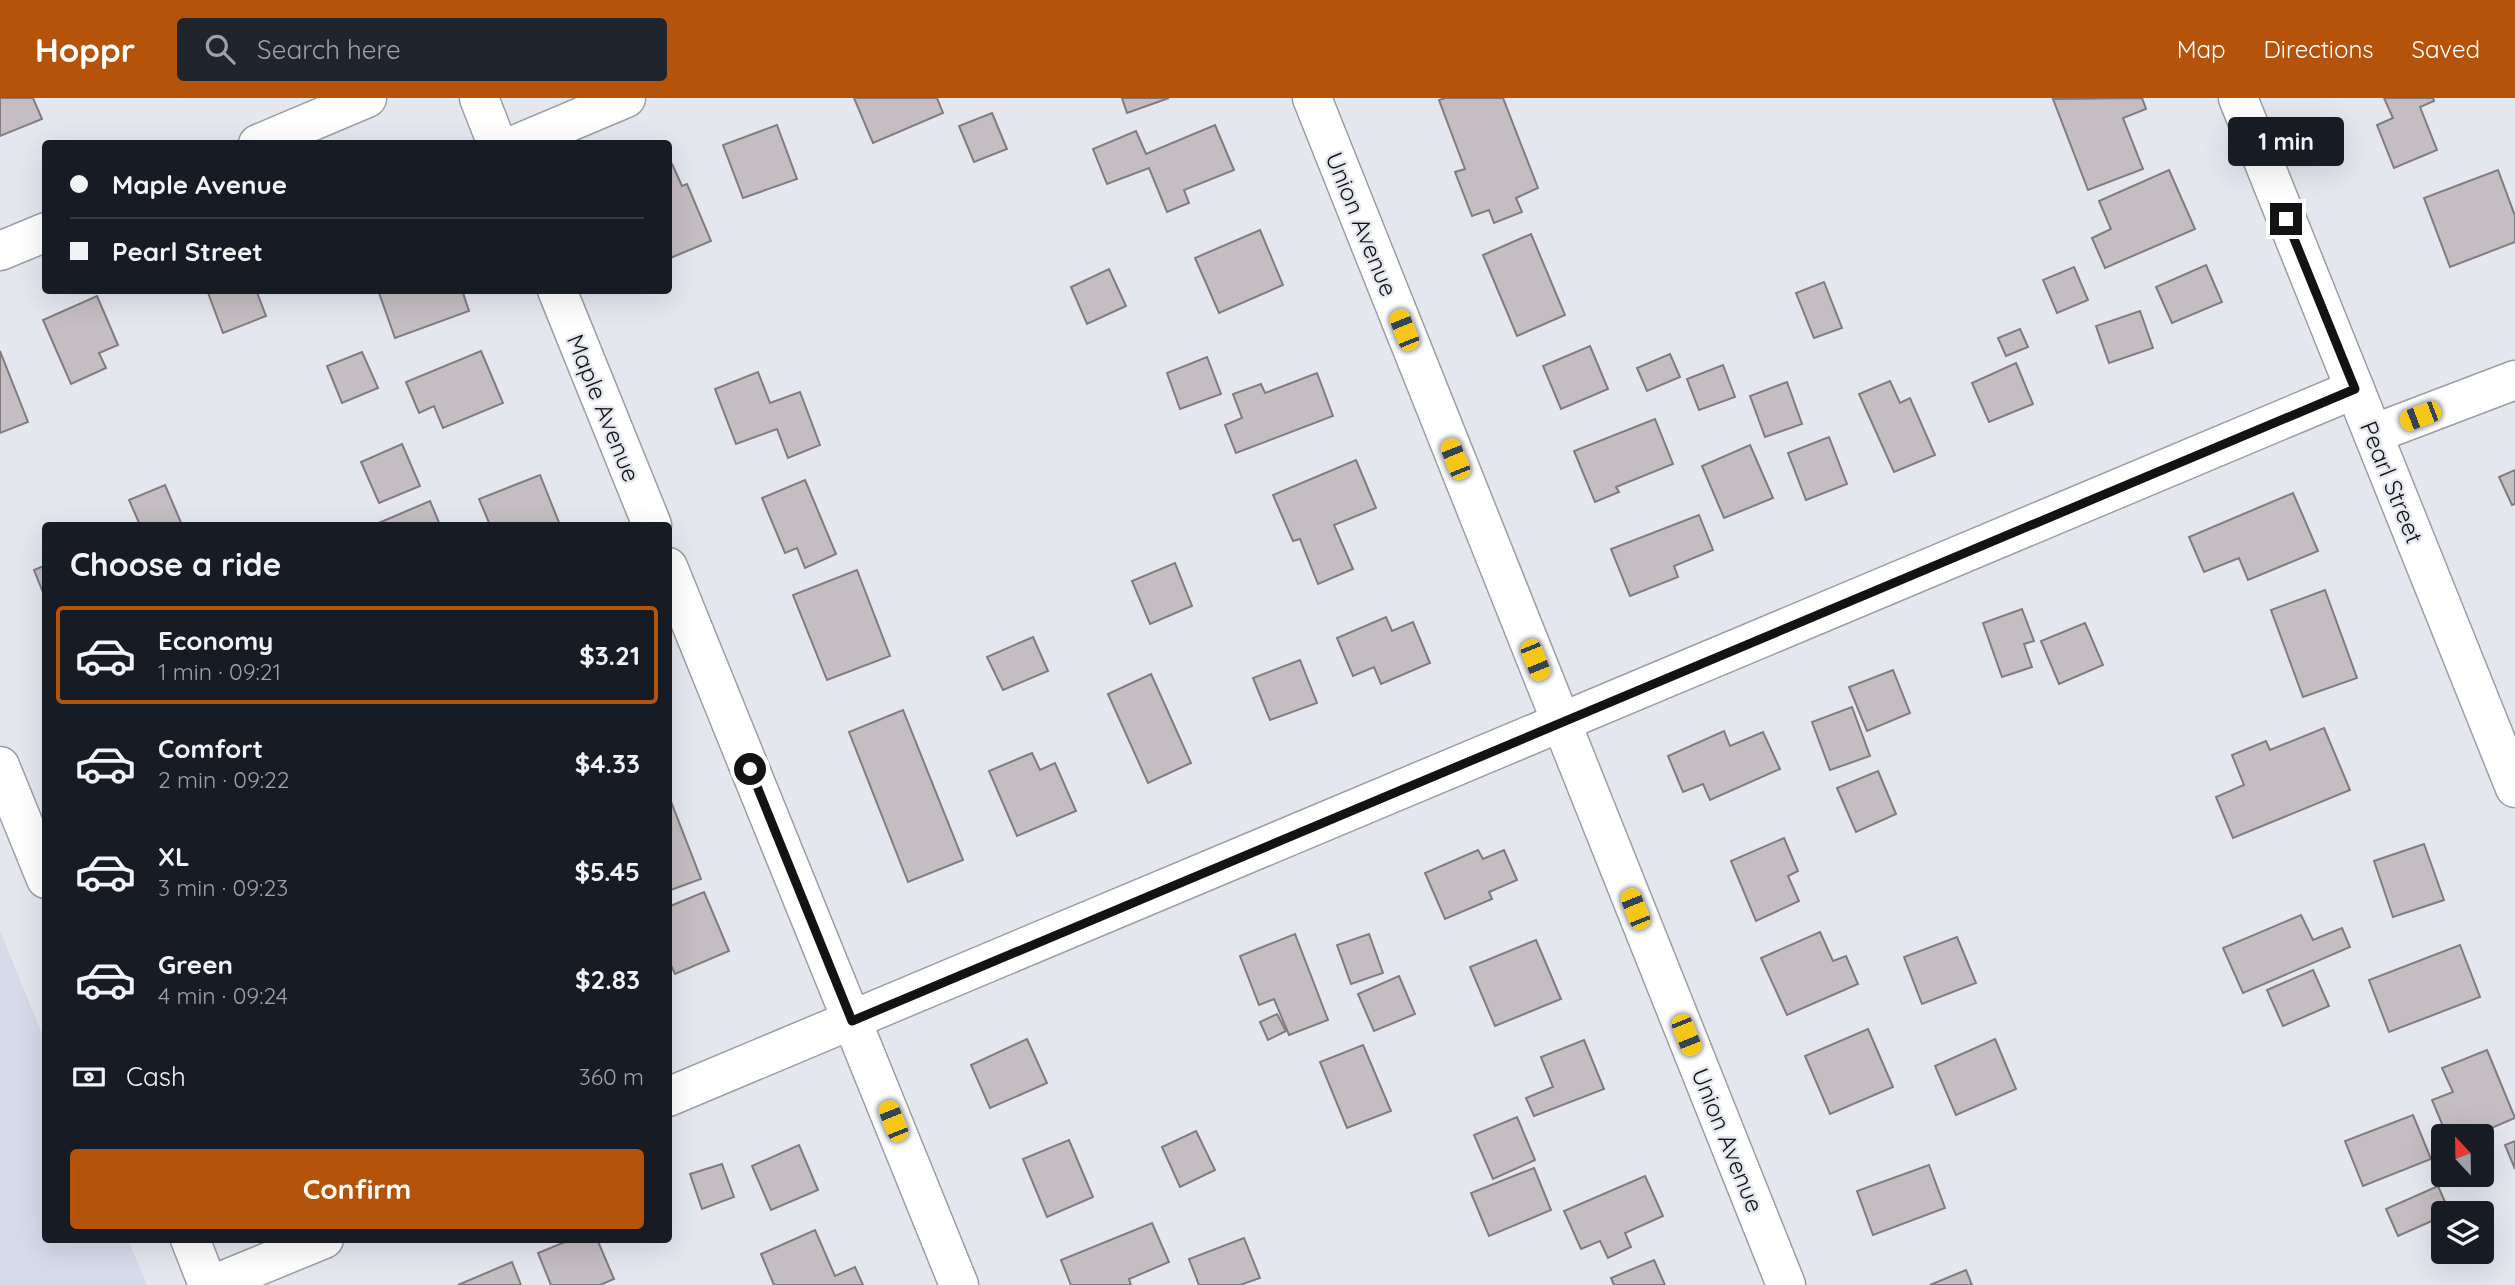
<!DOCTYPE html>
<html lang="en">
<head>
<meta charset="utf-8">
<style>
	:root { --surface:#171b24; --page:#20242c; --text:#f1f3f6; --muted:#9ea1a6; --line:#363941; --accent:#b45309 }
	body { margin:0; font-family:Quicksand,sans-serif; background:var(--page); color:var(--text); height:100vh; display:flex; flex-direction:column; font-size:26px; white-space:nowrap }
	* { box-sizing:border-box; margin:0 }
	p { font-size:23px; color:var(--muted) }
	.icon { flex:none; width:38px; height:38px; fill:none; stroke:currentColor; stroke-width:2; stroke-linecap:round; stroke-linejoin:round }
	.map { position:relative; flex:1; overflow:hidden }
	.drawer { position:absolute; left:42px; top:424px; width:630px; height:721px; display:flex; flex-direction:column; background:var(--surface); border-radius:7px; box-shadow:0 7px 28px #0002 }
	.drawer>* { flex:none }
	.top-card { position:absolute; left:42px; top:42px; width:630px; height:154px; border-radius:7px; box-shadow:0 7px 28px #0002; display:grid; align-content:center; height:154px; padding:0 28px; background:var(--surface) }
	.needle { width:46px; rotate:338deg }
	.tools { position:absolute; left:2431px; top:1026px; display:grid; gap:14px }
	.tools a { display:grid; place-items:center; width:63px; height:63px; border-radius:7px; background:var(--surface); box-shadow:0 7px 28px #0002; font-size:35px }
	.end { position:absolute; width:32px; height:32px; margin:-16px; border:9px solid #121315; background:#fff; box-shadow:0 0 0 4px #fff }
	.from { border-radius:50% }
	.bubble { position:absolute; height:49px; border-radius:7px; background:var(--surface); box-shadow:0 7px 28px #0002; font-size:23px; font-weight:700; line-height:49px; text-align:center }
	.car { position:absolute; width:21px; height:42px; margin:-21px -10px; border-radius:9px; box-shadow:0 0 5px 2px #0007; background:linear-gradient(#f5c518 24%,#345 0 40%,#f5c518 0 76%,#345 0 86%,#f5c518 0) }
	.top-card b { display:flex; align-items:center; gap:24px; height:66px; font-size:26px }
	.top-card b+b { border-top:2px solid var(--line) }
	.top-card i { width:18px; height:18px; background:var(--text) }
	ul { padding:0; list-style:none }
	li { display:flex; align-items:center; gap:21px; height:98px; margin:0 14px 10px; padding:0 14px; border:4px solid transparent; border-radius:7px }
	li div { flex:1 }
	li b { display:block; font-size:26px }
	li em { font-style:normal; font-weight:700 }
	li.current { border-color:var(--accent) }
	li>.icon { width:63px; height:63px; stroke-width:1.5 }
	h2 { padding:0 28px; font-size:32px; line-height:84px }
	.pay { display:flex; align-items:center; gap:18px; height:77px; padding:0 28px; font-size:26px }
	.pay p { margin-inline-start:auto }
	.button { display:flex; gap:14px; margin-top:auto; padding:14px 28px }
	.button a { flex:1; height:80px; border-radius:7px; background:var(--accent); color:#fff; font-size:28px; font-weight:700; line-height:80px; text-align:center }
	header { display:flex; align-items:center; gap:42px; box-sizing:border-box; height:98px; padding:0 35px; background:var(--accent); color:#fff }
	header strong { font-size:33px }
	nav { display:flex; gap:38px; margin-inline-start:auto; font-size:24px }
	.search { width:490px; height:63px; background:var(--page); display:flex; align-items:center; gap:18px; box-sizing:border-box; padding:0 24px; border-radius:7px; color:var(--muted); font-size:26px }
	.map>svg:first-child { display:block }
</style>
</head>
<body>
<header>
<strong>Hoppr</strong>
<div class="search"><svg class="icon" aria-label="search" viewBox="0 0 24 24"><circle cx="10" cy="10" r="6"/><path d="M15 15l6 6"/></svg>Search here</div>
<nav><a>Map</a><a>Directions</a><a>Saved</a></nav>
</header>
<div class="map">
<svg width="2515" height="1187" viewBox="0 0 2515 1187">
	<rect width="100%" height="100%" fill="#e5e7ef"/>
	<!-- built -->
	<path fill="#d7dae9" d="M0,833L45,943L46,1141H128L147,1187H0Z"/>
	<!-- building -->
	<g fill="#c4bdc2" stroke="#827b80" stroke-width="2">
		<path d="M0,0H33L42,21L0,38Z"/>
		<path d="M854,0H937L943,15L873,45Z"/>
		<path d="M1122,0H1169L1127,15Z"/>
		<path d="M1445,0H1503L1538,90L1516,100L1522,114L1494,125L1489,112L1472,118L1455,74L1465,71L1439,2Z"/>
		<path d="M2142,0L2146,11L2123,20L2143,71L2088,92L2053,1Z"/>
		<path d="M2384,0H2433L2434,3L2420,9L2437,52L2394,70L2377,27L2393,20Z"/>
		<path d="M992,15L1007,51L974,64L959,28Z"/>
		<path d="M777,27L797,81L743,100L723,47Z"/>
		<path d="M1215,27L1234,72L1184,92L1189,105L1167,114L1149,70L1107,86L1093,51L1136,33L1146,56Z"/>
		<path d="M672,66L682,88L687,86L711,143L668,161V68Z"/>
		<path d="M2169,72L2195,131L2105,170L2092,140L2111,131L2099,103Z"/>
		<path d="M2498,72L2515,118V144L2450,169L2424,100Z"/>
		<path d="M1260,132L1283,187L1219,215L1195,160Z"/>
		<path d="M1531,136L1565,217L1517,238L1483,157Z"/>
		<path d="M2206,167L2222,204L2172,225L2156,189Z"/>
		<path d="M2074,169L2088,202L2057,215L2043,182Z"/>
		<path d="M1109,171L1126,208L1087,226L1071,189Z"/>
		<path d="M1824,184L1842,230L1814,240L1796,195Z"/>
		<path d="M207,192H256L266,218L223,235Z"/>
		<path d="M378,192H462L469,213L395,240Z"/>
		<path d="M97,198L118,247L99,255L106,270L71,286L43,222Z"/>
		<path d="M2140,213L2153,250L2109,265L2096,228Z"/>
		<path d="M2020,231L2028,249L2006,258L1998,240Z"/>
		<path d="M1590,248L1608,291L1561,311L1543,268Z"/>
		<path d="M0,253L28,324L0,335Z"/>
		<path d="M481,253L503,305L443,330L434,308L419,315L406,284Z"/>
		<path d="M362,254L378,290L342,305L327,268Z"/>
		<path d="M1670,256L1680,279L1647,293L1637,270Z"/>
		<path d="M1207,259L1221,296L1180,311L1167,275Z"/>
		<path d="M2016,265L2033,306L1989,324L1972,285Z"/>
		<path d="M1723,267L1735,299L1699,312L1687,281Z"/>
		<path d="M758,274L770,305L800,294L820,347L788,360L777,331L736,346L715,291Z"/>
		<path d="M1317,275L1333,318L1236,355L1225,327L1242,320L1233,296L1261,286L1265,295Z"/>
		<path d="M1890,283L1900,305L1910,300L1935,357L1894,374L1859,296Z"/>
		<path d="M1787,284L1802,326L1765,339L1750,298Z"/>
		<path d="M1655,321L1673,366L1616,389L1619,394L1595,404L1574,353Z"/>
		<path d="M1829,339L1847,386L1806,402L1788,355Z"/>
		<path d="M402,346L420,388L379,405L361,364Z"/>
		<path d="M1750,347L1773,400L1724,420L1702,368Z"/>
		<path d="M1356,362L1376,410L1334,427L1353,471L1318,486L1300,441L1293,443L1273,397Z"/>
		<path d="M2515,372V406L2512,407L2499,379Z"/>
		<path d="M540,377L560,427H490L479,401Z"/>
		<path d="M805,382L836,456L805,470L797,450L785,455L762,400Z"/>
		<path d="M165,387L182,427H140L129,402Z"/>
		<path d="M2293,395L2318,453L2248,482L2239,460L2204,474L2189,439Z"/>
		<path d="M430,403L440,427H374Z"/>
		<path d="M1699,417L1713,452L1674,468L1678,479L1630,498L1611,451Z"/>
		<path d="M1175,465L1192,508L1150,526L1132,483Z"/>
		<path d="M46,467V502L34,472Z"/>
		<path d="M857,472L890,558L827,582L793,497Z"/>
		<path d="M2325,492L2357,580L2303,599L2271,512Z"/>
		<path d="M2022,511L2034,543L2024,546L2032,569L2002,579L1983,525Z"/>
		<path d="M1386,519L1392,533L1413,524L1430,565L1381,586L1374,569L1353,578L1337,540Z"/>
		<path d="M2085,525L2103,567L2059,586L2041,543Z"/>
		<path d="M1033,539L1048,573L1003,592L987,559Z"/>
		<path d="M1300,562L1317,605L1270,622L1253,580Z"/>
		<path d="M1893,572L1910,615L1867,633L1849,589Z"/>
		<path d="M1151,576L1191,665L1148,685L1108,596Z"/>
		<path d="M1852,609L1870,658L1830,672L1812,624Z"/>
		<path d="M903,612L963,762L908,784L849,634Z"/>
		<path d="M2324,630L2350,692L2233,740L2216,699L2244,687L2232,657L2266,643L2270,652Z"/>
		<path d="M1724,633L1730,648L1763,634L1780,671L1710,702L1703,686L1683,694L1668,658Z"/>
		<path d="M1032,655L1040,672L1055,665L1076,713L1017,738L989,673Z"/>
		<path d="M1878,673L1896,716L1856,734L1837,690Z"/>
		<path d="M670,701L701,781L668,793V702Z"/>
		<path d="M1784,740L1798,773L1788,778L1799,803L1756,823L1731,763Z"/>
		<path d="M2424,746L2444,802L2393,819L2374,763Z"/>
		<path d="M1478,752L1483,761L1504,752L1517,782L1489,794L1492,801L1445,821L1425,775Z"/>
		<path d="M704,794L729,853L675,876L668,861V809Z"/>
		<path d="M2301,817L2313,842L2342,830L2350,849L2243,895L2223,850Z"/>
		<path d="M1820,834L1833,863L1846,858L1858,886L1787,917L1761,860Z"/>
		<path d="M1295,836L1328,922L1289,937L1274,901L1259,907L1240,858Z"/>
		<path d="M1369,836L1383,875L1351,886L1337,847Z"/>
		<path d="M1957,839L1976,885L1922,906L1904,859Z"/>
		<path d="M1536,842L1561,901L1495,928L1470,869Z"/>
		<path d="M2460,847L2480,899L2389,934L2369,882Z"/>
		<path d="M2313,872L2329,908L2283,928L2267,892Z"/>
		<path d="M1399,878L1415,916L1374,933L1358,896Z"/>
		<path d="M1277,916L1286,933L1268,942L1260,924Z"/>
		<path d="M1868,931L1893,989L1830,1016L1805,958Z"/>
		<path d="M1027,941L1047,985L990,1010L971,967Z"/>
		<path d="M1995,941L2016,991L1956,1017L1935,968Z"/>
		<path d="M1584,942L1604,991L1534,1018L1526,1000L1553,989L1541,959Z"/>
		<path d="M1363,947L1391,1013L1347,1030L1320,964Z"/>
		<path d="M2487,952L2515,1020L2473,1038H2447L2432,1002L2453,994L2442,970Z"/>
		<path d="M2413,1017L2431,1061L2363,1088L2345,1043Z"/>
		<path d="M1517,1019L1535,1062L1493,1081L1474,1037Z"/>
		<path d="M1196,1033L1215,1072L1180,1089L1162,1049Z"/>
		<path d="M1069,1042L1093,1099L1047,1119L1023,1061Z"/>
		<path d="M2515,1043V1071L2505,1047Z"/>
		<path d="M799,1047L818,1092L771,1112L752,1068Z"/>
		<path d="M722,1066L734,1099L702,1111L690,1076Z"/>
		<path d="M1929,1067L1945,1110L1873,1137L1857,1093Z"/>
		<path d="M1534,1070L1551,1112L1489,1138L1471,1095Z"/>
		<path d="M1645,1078L1663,1118L1625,1135L1631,1149L1608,1160L1600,1143L1581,1151L1564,1113Z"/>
		<path d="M2438,1088L2450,1115H2443V1118L2398,1138L2386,1111Z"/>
		<path d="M1152,1125L1169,1164L1129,1181L1131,1187H1071L1061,1162Z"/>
		<path d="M815,1132L835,1178L855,1169L863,1187H774L761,1156Z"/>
		<path d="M1244,1140L1260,1180L1240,1187H1199L1189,1161Z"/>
		<path d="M572,1141H597L614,1181L600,1187H551L538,1155Z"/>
		<path d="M1654,1162L1665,1187H1614L1611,1180Z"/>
		<path d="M512,1164L521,1187H458Z"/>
		<path d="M1966,1172L1972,1187H1930Z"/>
	</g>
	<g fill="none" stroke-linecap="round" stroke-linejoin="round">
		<!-- minor casing -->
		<g stroke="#9c9ea5" stroke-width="41">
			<g id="minor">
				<path d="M479,0L497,46"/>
				<path d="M1312,0L1786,1187"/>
				<path d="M258,46L367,0"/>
				<path d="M517,46L626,0"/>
				<path d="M0,153L46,134"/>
				<path d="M557,192L652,427"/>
				<path d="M2373,336L2515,282"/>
				<path d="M668,469L959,1187"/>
				<path d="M668,999L2355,291"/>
				<path d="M212,1187L324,1141"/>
			</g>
		</g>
		<!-- tertiary casing -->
		<g stroke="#9c9ea5" stroke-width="41">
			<g id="tertiary">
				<path d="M2238,0L2515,690"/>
				<path d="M0,668L46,781"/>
				<path d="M190,1141L208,1187"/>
			</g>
		</g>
		<!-- minor -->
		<use href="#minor" stroke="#fff" stroke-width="38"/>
		<!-- tertiary -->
		<use href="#tertiary" stroke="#fff" stroke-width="38"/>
	</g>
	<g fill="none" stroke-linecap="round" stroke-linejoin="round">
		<!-- route -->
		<path stroke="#121315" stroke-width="9" d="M750,671L852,923L2355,291L2286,121"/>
	</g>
	<g text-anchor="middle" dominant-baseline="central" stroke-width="5" stroke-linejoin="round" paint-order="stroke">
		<!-- street labels -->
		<g font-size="24" fill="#121315" stroke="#e5e7ef">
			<text transform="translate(1362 126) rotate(68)">Union Avenue</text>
			<text transform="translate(604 310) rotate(68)">Maple Avenue</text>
			<text transform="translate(2392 384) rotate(68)">Pearl Street</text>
			<text transform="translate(1728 1042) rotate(68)">Union Avenue</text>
		</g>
	</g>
</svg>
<div class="tools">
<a><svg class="needle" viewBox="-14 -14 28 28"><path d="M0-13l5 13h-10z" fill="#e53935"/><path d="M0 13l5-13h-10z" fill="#9ea1a6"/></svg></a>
<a><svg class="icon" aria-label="layers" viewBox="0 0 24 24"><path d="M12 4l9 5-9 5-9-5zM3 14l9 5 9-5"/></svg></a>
</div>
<i class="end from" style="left:750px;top:671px"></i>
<i class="end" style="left:2286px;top:121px"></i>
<div class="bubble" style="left:2228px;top:19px;width:116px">1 min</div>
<i class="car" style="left:1404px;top:232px;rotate:338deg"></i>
<i class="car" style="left:2420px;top:318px;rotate:249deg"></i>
<i class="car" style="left:1455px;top:361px;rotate:338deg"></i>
<i class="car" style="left:1535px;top:562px;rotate:158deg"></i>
<i class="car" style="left:1635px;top:811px;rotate:338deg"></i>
<i class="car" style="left:1686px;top:937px;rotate:158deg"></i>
<i class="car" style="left:893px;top:1023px;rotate:338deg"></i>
<div class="top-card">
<b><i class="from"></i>Maple Avenue</b>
<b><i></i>Pearl Street</b>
</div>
<section class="drawer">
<h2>Choose a ride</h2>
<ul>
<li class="current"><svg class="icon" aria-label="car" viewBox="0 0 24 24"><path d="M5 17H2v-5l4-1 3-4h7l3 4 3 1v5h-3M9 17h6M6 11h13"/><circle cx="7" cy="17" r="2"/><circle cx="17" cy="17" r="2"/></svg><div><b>Economy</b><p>1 min · 09:21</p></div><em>$3.21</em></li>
<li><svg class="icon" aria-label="car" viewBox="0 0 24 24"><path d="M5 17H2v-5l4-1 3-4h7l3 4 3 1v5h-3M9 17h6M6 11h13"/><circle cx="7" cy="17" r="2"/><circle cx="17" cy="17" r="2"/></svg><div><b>Comfort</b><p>2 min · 09:22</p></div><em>$4.33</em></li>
<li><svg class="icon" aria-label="car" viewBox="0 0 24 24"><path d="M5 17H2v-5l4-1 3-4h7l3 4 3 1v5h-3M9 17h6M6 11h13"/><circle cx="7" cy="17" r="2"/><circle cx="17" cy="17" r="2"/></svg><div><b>XL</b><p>3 min · 09:23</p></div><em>$5.45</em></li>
<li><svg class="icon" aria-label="car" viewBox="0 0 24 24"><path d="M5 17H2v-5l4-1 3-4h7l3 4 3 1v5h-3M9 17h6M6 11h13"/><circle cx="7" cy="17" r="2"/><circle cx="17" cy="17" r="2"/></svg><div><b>Green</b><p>4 min · 09:24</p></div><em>$2.83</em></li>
</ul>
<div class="pay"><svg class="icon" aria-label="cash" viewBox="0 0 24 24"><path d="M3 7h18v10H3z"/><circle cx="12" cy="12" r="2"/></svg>Cash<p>360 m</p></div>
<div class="button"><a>Confirm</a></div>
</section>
</div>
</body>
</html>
